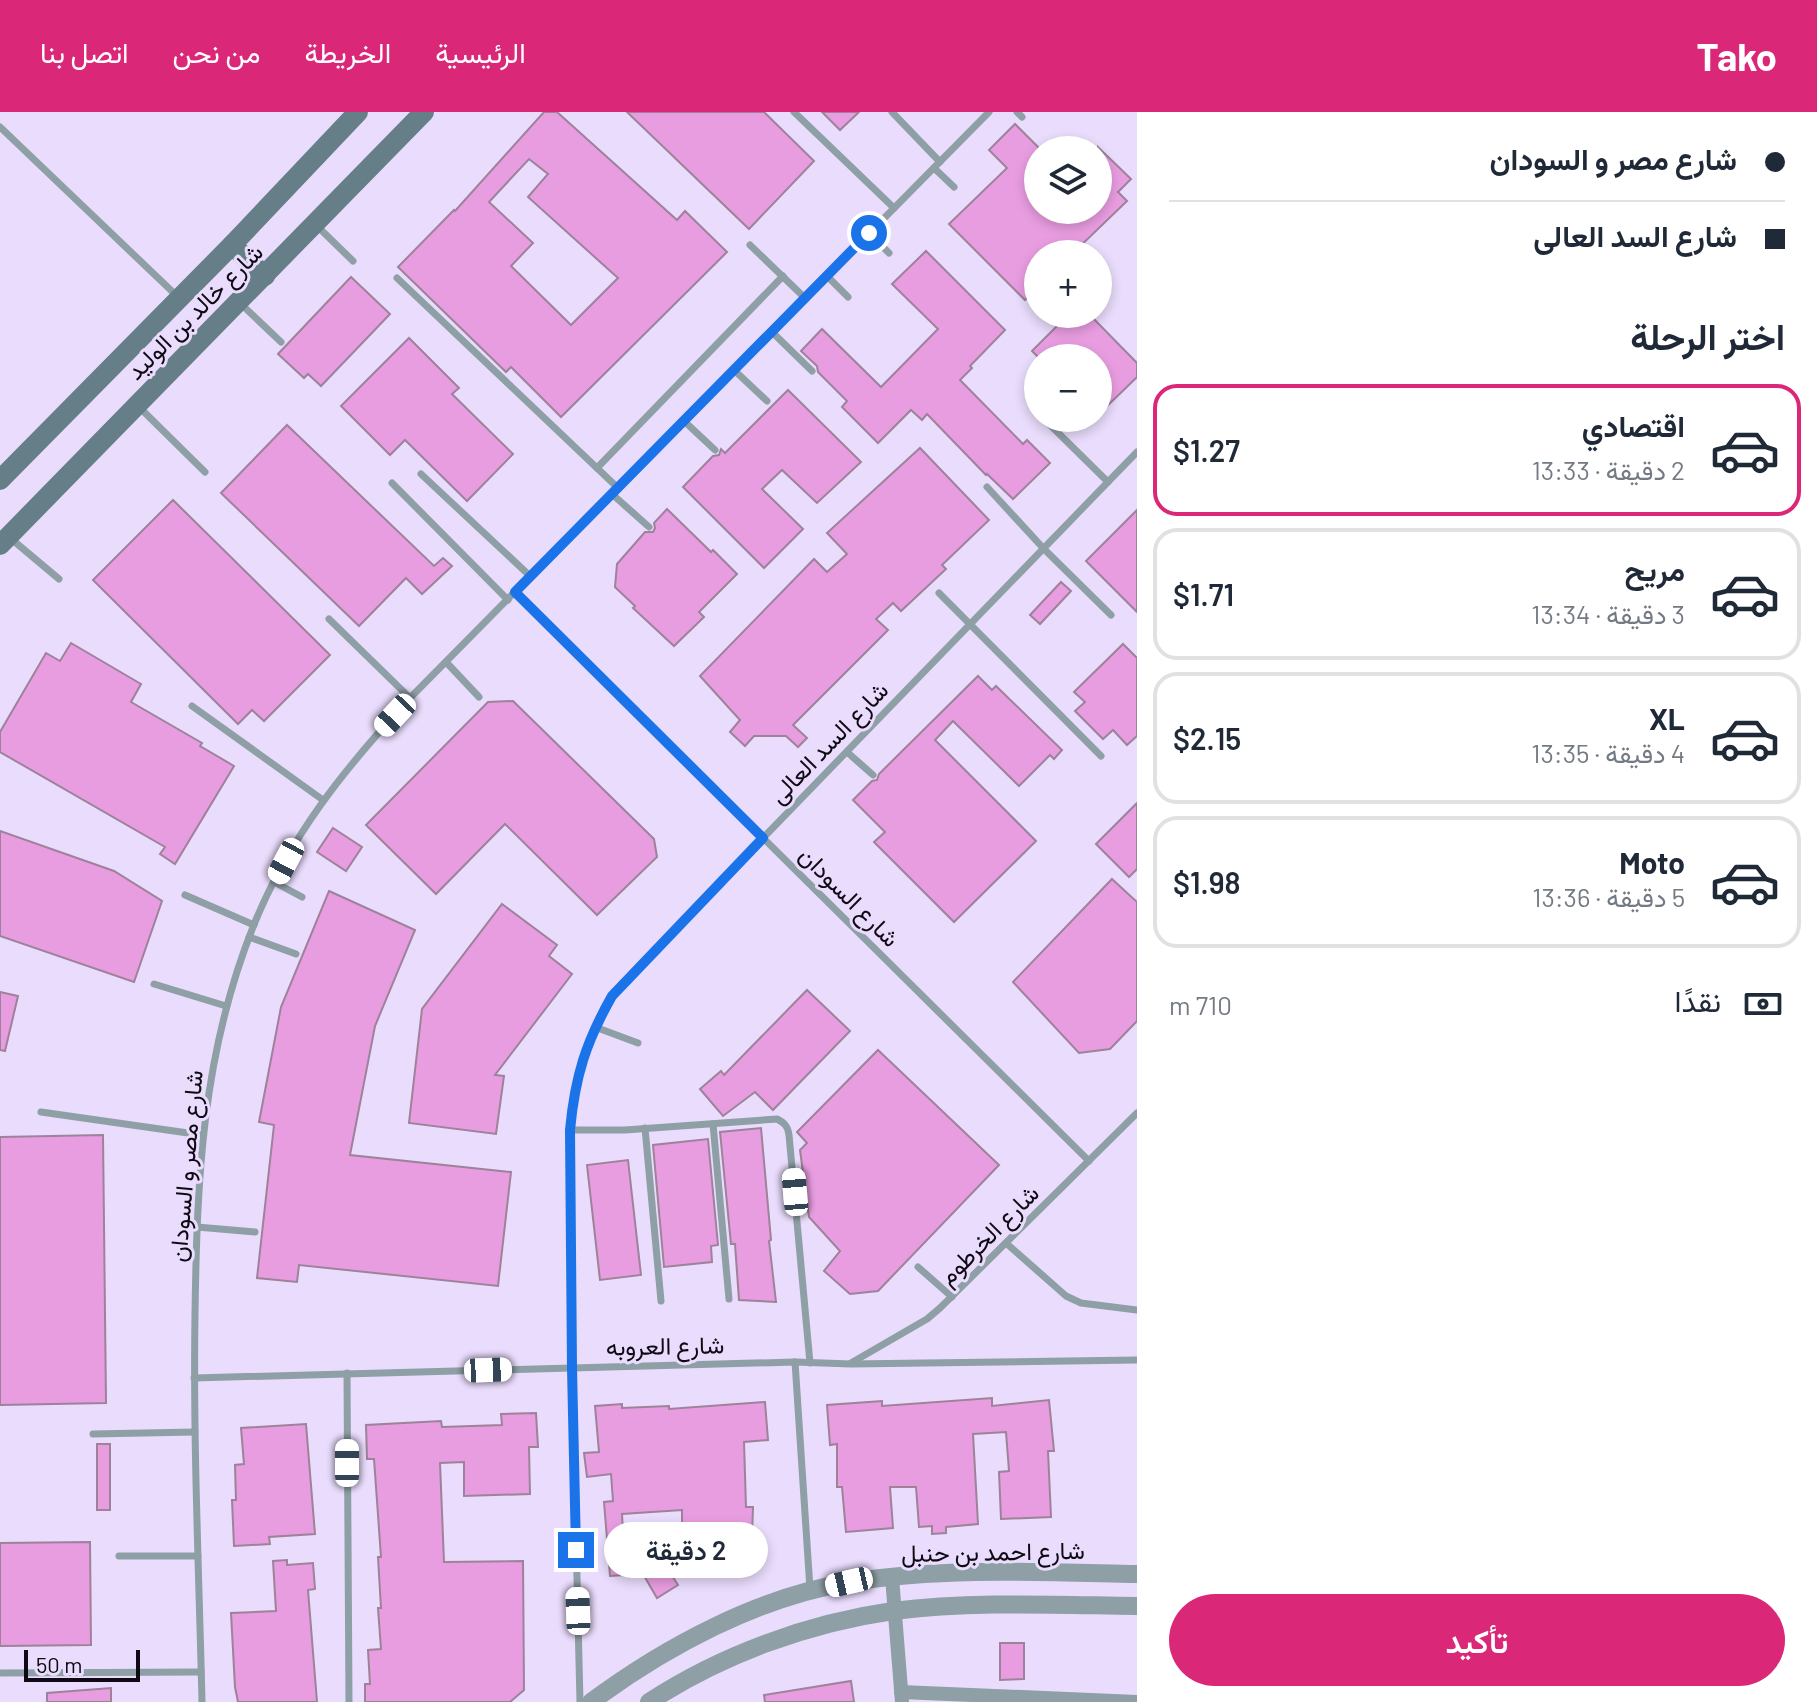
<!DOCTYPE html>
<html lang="ar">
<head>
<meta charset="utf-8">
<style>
	:root { --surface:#fff; --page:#f6f6f7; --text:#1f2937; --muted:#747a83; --line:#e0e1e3; --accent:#db2777 }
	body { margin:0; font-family:Barlow,Vazirmatn,sans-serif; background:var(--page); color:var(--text); direction:rtl; height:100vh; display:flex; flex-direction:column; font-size:30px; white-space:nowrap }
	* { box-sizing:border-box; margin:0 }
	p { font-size:26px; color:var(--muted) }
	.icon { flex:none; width:44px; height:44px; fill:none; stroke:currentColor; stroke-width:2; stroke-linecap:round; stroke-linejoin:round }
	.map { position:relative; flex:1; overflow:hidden; direction:ltr }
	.panel { display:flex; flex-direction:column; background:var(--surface); width:680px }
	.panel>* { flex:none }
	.top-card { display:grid; align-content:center; height:176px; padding:0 32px; background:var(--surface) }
	.fabs { position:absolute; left:1024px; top:24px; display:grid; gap:16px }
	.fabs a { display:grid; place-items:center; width:88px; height:88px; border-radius:50%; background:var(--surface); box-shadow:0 4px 12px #0003; font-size:40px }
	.scale { position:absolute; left:24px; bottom:20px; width:116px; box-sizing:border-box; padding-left:8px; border:4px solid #0e0913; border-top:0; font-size:22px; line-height:28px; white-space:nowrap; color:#0e0913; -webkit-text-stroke:6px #e9dcfc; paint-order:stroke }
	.end { position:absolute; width:36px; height:36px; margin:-18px; border:10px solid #1a73e8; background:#fff; box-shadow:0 0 0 4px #fff }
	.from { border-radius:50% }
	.bubble { position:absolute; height:56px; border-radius:28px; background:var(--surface); box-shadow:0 4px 12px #0003; font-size:26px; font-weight:600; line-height:56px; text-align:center; direction:rtl }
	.car { position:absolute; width:24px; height:48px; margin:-24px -12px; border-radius:10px; box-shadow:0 0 6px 2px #0007; background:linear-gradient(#fff 24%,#345 0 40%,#fff 0 76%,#345 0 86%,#fff 0) }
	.top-card b { display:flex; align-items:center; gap:28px; height:76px; font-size:30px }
	.top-card b+b { border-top:2px solid var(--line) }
	.top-card i { width:20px; height:20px; background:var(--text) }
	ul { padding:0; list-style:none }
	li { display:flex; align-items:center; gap:24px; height:132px; margin:0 16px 12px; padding:0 16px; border:4px solid var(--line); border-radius:24px }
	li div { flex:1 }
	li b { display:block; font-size:30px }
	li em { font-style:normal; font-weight:600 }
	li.on { border-color:var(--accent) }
	li>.icon { width:72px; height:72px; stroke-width:1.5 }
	h2 { padding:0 32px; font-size:36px; line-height:96px }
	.pay { display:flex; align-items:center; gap:20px; height:88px; padding:0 32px; font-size:30px }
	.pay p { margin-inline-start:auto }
	.action { display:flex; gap:16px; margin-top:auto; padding:16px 32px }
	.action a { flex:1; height:92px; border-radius:48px; background:var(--accent); color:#fff; font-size:32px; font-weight:600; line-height:92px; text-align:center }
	header { display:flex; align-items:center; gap:48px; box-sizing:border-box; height:112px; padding:0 40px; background:var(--accent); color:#fff }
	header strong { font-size:38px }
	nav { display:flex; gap:44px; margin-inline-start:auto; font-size:28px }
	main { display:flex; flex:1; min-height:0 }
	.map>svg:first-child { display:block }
</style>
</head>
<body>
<header>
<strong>Tako</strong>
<nav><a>الرئيسية</a><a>الخريطة</a><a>من نحن</a><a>اتصل بنا</a></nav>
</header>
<main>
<section class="panel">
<div class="top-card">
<b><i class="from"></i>شارع مصر و السودان</b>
<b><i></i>شارع السد العالى</b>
</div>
<h2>اختر الرحلة</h2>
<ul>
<li class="on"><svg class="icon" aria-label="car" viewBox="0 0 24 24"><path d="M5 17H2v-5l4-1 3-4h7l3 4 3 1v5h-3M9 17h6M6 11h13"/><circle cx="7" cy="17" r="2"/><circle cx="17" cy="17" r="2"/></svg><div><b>اقتصادي</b><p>2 دقيقة · 13:33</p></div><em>$1.27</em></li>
<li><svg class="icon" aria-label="car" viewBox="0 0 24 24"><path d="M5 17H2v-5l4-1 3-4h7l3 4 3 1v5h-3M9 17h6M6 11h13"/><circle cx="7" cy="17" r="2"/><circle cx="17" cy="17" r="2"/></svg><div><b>مريح</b><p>3 دقيقة · 13:34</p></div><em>$1.71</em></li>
<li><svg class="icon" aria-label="car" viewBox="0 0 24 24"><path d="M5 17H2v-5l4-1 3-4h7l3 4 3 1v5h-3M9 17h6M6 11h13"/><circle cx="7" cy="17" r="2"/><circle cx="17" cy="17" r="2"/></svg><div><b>XL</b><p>4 دقيقة · 13:35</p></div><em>$2.15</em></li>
<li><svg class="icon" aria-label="car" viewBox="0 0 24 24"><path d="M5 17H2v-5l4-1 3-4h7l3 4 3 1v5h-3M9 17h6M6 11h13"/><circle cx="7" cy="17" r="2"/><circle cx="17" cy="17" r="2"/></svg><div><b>Moto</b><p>5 دقيقة · 13:36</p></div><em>$1.98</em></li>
</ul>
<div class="pay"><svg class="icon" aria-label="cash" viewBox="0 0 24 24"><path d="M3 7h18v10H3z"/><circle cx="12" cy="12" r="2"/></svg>نقدًا<p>710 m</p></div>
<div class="action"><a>تأكيد</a></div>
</section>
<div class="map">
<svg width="1137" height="1590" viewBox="0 0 1137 1590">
	<rect width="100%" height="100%" fill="#e9dcfc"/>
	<!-- building -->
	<g fill="#e99de1" stroke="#9d829a" stroke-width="2" fill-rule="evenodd">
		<path d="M544,0H557L677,108L685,99L727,140L561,305L511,255L506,260L398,155L454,98L455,99ZM529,47L548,62L528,85L618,166L571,213L511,154L533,131L489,90Z"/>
		<path d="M627,0H764L814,49L749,117Z"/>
		<path d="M822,0H859L840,18Z"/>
		<path d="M1015,12L1038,35V98H1098V35L1131,67L1118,80L1127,89L1072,142H1038V175L1025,188L949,112L1007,56L989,38Z"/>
		<path d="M926,139L1005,218L970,254L972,256L960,268L1023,332L1027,328L1050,351L1013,387L987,362L986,363L927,302L922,308L911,298L878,331L842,295L847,289L818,260L817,254L801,239L822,217L881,275L938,217L892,172Z"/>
		<path d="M351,165L390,202L321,274L308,262L304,266L278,242Z"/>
		<path d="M1051,202H1089L1137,251V265L1098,303V246H1039L1032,239L1060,211Z"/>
		<path d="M409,226L459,276L452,282L513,342L467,389L405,328L390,343L341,294Z"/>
		<path d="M788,278L861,350L817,391L782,358L762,377L803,417L764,456L683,375L713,344L719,343L721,337L725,341Z"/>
		<path d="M287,313L434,454L443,446L452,454L422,482L406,466L359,514L221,381Z"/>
		<path d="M920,336L989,408L942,453L946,457L901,499L893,491L876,507L888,518L793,613L807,626L798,635L786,624H754L745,634L730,620L740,608L700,564L814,447L827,460L847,442L827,421Z"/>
		<path d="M173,388L330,543L264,609L252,598L238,612L93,468Z"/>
		<path d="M667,397L711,440L713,438L737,462L699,500L704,505L674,534L633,496L635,494L615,475L617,452L645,420H653L655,416L654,411Z"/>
		<path d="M1137,398V500L1086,449Z"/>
		<path d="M1061,470L1071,479L1040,512L1030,503Z"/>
		<path d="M71,531L141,572L131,590L202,631L200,634L234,654L175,752L160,742L165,735L0,640V620L46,541L60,549Z"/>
		<path d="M1123,532L1137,546V624L1127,633L1113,618L1103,627L1075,599L1085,590L1074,580Z"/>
		<path d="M978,564L992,578L996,574L1062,638L1054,647L1050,643L1019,674L953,609L935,628L1036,729L954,810L874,730L885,720L853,688L872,669L877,668L879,662Z"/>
		<path d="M513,589L654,727L657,745L597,803L505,712L436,782L366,713L488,590Z"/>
		<path d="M1137,691V757L1129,765L1096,732Z"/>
		<path d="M333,716L362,735L346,759L317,740Z"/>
		<path d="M0,719L114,759L162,789L134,870L0,824Z"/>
		<path d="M1112,767L1137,790V909L1110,937L1079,941L1013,870Z"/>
		<path d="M329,779L415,818L375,914L350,1043L511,1060L498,1174L299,1153L297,1170L257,1166L274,1013L259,1010L281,895Z"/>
		<path d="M502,792L557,833L549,844L572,862L495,963L504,964L496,1022L409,1011L422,897Z"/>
		<path d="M807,878L850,919L773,998L755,980L723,1004L700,977L721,959L724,963Z"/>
		<path d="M0,880L18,884L5,939L0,938Z"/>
		<path d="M878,938L999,1053L878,1179L850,1182L824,1159L840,1139L809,1105L800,1038L807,1031L797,1020Z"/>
		<path d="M761,1016L771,1128L769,1129L776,1190L739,1188L735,1132H731L720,1020Z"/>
		<path d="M103,1023L106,1291L0,1293V1025Z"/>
		<path d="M708,1027L718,1133L711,1134L712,1150L664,1155L653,1033Z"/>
		<path d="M628,1048L641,1163L600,1168L587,1053Z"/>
		<path d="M992,1286V1294L1049,1288L1054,1339H1048L1051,1405L1001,1407L999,1360L1009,1359L1006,1320L973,1322L978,1412L946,1415V1421L932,1422V1414L919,1415L916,1375H890L893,1416L846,1420L842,1375H837V1332L830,1333L827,1293L882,1289V1294Z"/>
		<path d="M765,1290L768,1328L744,1330L746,1395H753L752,1424H744V1438H682V1398L622,1402L624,1439L666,1436L667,1456L678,1473L657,1486L643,1462L610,1464L604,1390L613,1389L611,1362L587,1365L584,1341L599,1340L595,1294L622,1292V1296L669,1294V1297Z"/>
		<path d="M536,1301L538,1335H529L530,1382L464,1384V1350L440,1351L444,1450L523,1449L524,1578L510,1590H365V1572H370L368,1538L381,1537L378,1496H381L378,1445H381L374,1347H367L366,1313L441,1309L442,1315L502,1313L501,1302Z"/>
		<path d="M306,1312L315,1422L269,1425L270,1432L234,1434L232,1388H236L235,1353L244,1352L241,1316Z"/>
		<rect x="97" y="1332" width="13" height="66"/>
		<path d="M90,1430L91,1533L0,1534V1431Z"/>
		<path d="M287,1448V1453L313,1451L315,1477L308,1478L317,1590H238L235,1575L231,1501L276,1499L273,1449Z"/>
		<path d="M1000,1531H1024V1567L1000,1568Z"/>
		<path d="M851,1569L854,1590H765L764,1583Z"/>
		<path d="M111,1576V1590H47V1581Z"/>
	</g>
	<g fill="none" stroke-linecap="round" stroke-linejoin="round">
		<!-- service -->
		<g stroke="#8e9fa5" stroke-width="7">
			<path d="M794,0L894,96"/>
			<path d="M892,0L940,50"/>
			<path d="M1017,0L1022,5"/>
			<path d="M0,15L178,185"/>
			<path d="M934,56L954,75"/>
			<path d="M317,114L353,149"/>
			<path d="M869,121L889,141"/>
			<path d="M750,133L805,186"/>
			<path d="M827,164L848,185"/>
			<path d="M397,166L618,376"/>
			<path d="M241,192L281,230"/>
			<path d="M772,220L812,259"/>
			<path d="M734,258L767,289"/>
			<path d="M139,295L205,360"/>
			<path d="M1036,299L1038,301"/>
			<path d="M1043,306L1108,370"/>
			<path d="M684,309L715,338"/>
			<path d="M597,356L783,164"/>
			<path d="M421,362L530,464"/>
			<path d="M392,371L508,488"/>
			<path d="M987,375L1044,437L1111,503"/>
			<path d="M612,382L649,415"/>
			<path d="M9,425L59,467"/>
			<path d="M515,480L1089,1049"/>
			<path d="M939,481L1101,644"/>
			<path d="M329,507L410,586"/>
			<path d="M446,550L479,585"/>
			<path d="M192,594L323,688"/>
			<path d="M847,640L873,663"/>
			<path d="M274,770L302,785"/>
			<path d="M185,783L254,813"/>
			<path d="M249,825L296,842"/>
			<path d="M154,872L226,894"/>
			<path d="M595,915L638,931"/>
			<path d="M41,1000L202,1023"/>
			<path d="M713,1012L729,1187"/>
			<path d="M645,1016L661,1189"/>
			<path d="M570,1018H625L777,1007C785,1011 788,1015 789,1023L810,1251"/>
			<path d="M197,1115L255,1120"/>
			<path d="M1006,1131L1066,1184L1081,1191L1137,1198"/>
			<path d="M918,1155L952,1185"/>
			<path d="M795,1250L810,1477"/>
			<path d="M851,1251L927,1207L940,1196L1137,1001"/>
			<path d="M347,1261L349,1590"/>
			<path d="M194,1266L795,1250L851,1252L1137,1248"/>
			<path d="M93,1322L195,1320"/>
			<path d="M119,1444H198"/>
			<path d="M0,1561L201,1560"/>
			<path d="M202,1590C199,1461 193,1331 195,1202C197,1066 202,943 253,815C289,725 345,656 410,586L989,0"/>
			<path d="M580,1590L572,1256L570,1018C575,963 585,932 612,884L763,726L1137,340"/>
		</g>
		<!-- minor -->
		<g stroke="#8e9fa5" stroke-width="14">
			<path d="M892,1465L902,1590"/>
			<path d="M901,1580L1137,1590"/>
		</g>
		<!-- tertiary -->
		<g stroke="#8e9fa5" stroke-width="18">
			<path d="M591,1590C665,1535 758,1485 850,1470C944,1455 1042,1460 1137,1462"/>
			<path d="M649,1590C721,1543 808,1511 893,1499C974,1489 1056,1493 1137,1494"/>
		</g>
		<!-- secondary -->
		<g stroke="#657e87" stroke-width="20">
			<path d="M232,133L265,164"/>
			<path d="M0,368L232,133L358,0"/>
			<path d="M0,433L424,0"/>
		</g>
	</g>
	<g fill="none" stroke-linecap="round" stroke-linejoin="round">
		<!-- route -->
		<path stroke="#1a73e8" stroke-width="10" d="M576,1438L572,1256L570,1018C575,964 586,930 612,884L763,726L515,480L869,121"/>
	</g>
	<g text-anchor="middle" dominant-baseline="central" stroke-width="6" stroke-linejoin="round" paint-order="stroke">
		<!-- street labels -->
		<g font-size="24" fill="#0e0913" stroke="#e9dcfc">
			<text transform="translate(194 199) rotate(-45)">شارع خالد بن الوليد</text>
			<text transform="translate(828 630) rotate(-46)">شارع السد العالى</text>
			<text transform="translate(850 784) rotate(45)">شارع السودان</text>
			<text transform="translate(185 1054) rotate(-85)">شارع مصر و السودان</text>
			<text transform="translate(988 1122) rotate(-45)">شارع الخرطوم</text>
			<text transform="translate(665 1233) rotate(-1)">شارع العروبه</text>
			<text transform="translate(993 1439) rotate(-1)">شارع احمد بن حنبل</text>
		</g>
	</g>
</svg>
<div class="fabs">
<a><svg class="icon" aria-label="layers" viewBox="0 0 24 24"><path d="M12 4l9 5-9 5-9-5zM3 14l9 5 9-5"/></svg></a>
<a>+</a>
<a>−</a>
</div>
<div class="scale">50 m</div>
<i class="end from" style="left:869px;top:121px"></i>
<i class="end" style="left:576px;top:1438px"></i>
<div class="bubble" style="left:604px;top:1410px;width:164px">2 دقيقة</div>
<i class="car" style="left:395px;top:603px;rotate:223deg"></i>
<i class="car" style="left:286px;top:749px;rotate:208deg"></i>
<i class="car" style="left:795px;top:1080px;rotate:355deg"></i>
<i class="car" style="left:488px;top:1258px;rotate:88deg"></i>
<i class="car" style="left:347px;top:1351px;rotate:0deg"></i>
<i class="car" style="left:849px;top:1470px;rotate:257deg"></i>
<i class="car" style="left:578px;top:1499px;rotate:358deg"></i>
</div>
</main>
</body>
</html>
